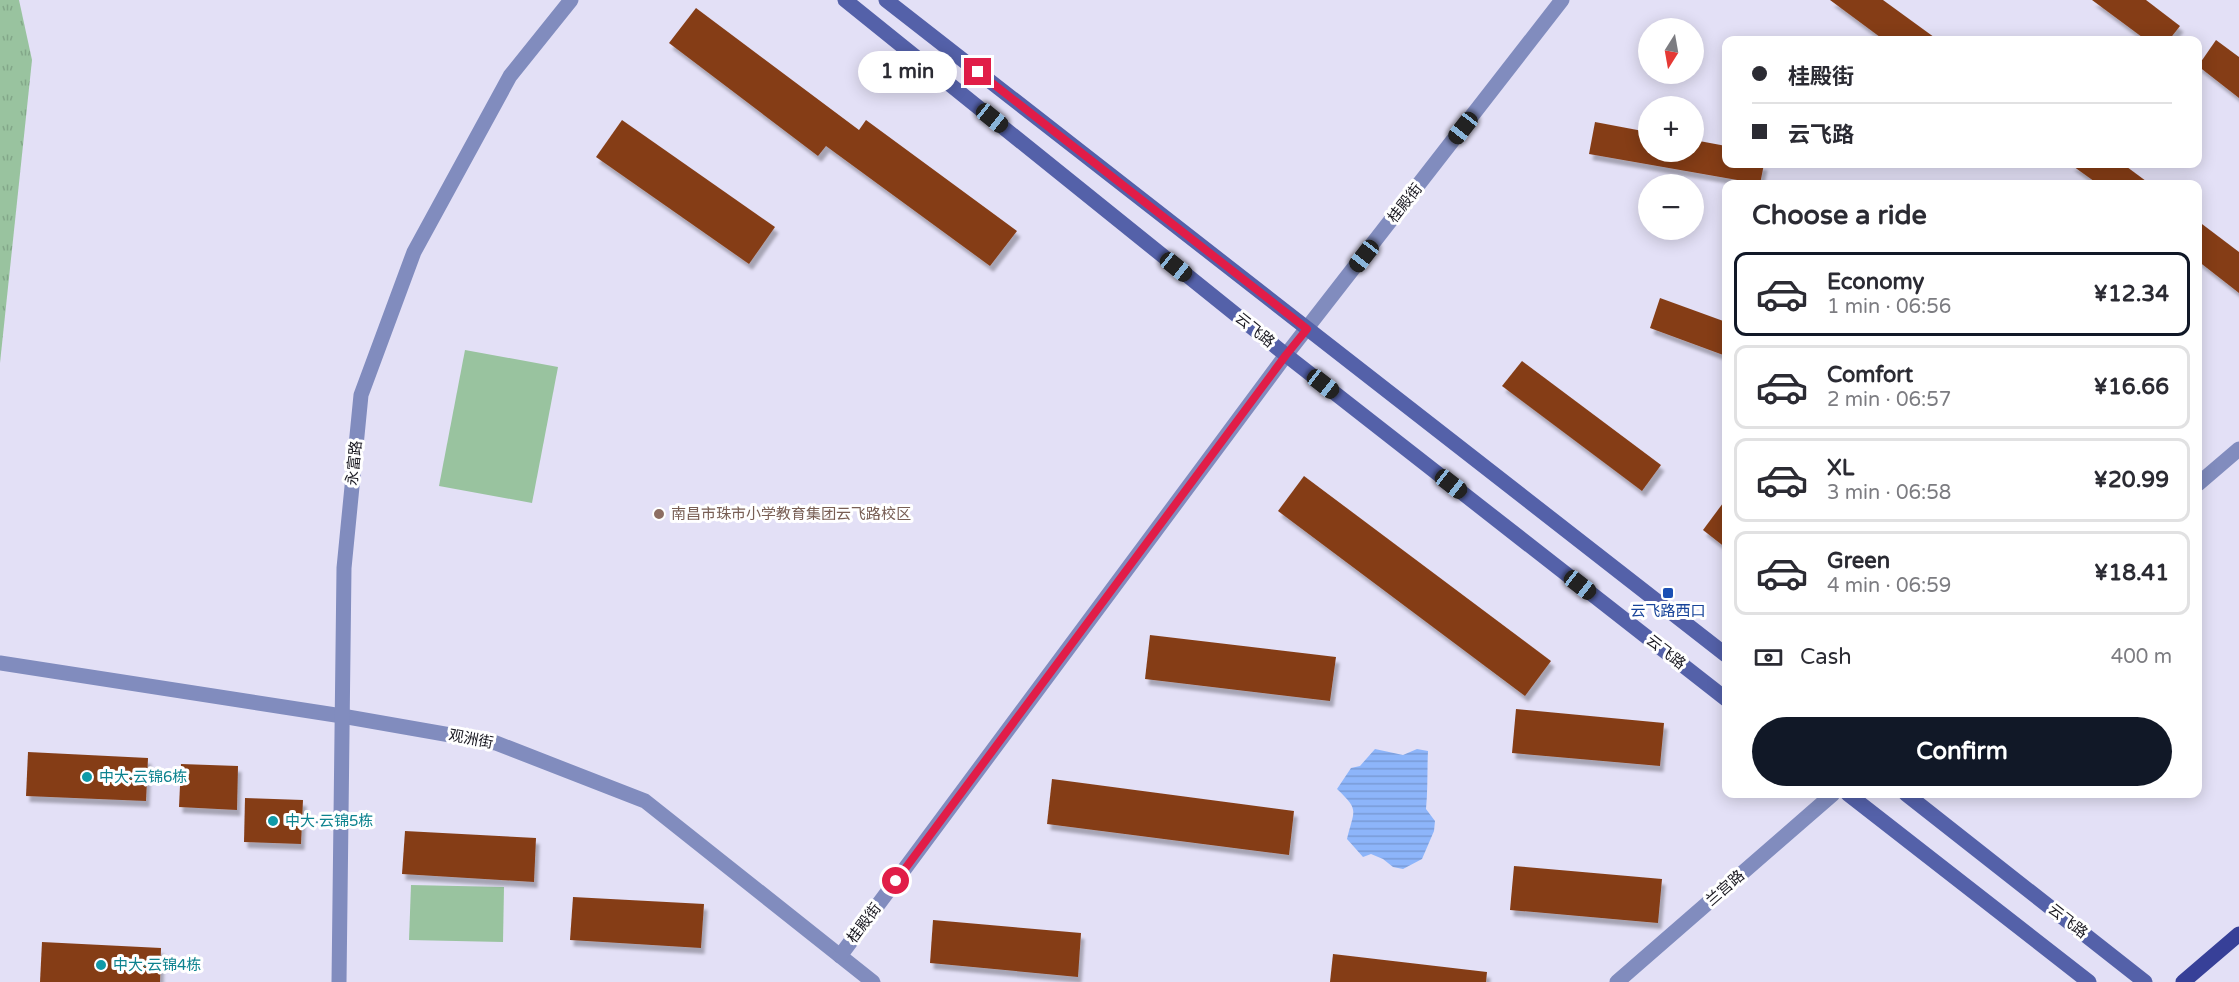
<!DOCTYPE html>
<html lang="en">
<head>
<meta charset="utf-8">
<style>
	:root { --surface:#fff; --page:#f2f2f3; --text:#2b2b33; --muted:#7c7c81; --line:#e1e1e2; --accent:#111827 }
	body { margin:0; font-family:"Varela Round","Noto Sans SC",sans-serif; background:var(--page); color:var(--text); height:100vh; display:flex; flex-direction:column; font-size:22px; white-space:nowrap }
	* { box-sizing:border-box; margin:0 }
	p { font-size:20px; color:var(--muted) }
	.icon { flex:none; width:33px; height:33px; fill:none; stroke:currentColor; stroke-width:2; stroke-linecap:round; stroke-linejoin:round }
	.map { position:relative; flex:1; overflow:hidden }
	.side { position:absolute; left:1722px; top:180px; width:480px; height:618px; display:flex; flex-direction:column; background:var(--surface); border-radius:12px; box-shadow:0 3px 15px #0003 }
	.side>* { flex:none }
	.hud { position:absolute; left:1722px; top:36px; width:480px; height:132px; border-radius:12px; box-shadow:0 3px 15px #0003; display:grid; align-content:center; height:132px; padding:0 30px; background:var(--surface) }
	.needle { width:39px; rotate:191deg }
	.buttons { position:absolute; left:1638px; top:18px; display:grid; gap:12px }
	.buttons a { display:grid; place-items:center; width:66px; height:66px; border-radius:50%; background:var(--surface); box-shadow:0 3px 15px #0003; font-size:30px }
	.end { position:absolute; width:27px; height:27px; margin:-14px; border:8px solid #e11d48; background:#fff; box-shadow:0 0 0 3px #fff }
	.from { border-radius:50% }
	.bubble { position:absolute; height:42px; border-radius:21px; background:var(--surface); box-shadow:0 3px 15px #0003; font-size:20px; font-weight:800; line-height:42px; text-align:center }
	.car { position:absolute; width:18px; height:36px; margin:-18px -9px; border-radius:8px; box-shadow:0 0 4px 2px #0007; background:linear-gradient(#222 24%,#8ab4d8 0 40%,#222 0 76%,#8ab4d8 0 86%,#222 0) }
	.hud b { display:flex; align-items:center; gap:21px; height:57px; font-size:22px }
	.hud b+b { border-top:2px solid var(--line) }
	.hud i { width:15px; height:15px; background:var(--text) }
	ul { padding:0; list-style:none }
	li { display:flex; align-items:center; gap:18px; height:84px; margin:0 12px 9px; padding:0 18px; border:3px solid var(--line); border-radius:12px }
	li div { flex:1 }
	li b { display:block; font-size:22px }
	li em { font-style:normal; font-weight:800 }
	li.current { border-color:var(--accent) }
	li>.icon { width:54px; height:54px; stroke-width:1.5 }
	h2 { padding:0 30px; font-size:27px; line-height:72px }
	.pay { display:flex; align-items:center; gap:15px; height:66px; padding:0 30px; font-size:22px }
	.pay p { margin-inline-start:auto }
	.primary-button { display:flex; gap:12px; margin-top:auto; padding:12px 30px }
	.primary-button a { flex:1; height:69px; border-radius:36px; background:var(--accent); color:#fff; font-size:24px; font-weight:800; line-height:69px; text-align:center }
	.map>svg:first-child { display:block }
</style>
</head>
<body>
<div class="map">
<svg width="2239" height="982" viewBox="0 0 2239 982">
	<defs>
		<pattern id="grass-tufts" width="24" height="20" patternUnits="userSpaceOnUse" patternTransform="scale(1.5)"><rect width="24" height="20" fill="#99c39f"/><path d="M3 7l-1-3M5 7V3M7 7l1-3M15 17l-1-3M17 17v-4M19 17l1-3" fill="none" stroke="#83a789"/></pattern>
		<pattern id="water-rules" width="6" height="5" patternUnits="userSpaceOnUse" patternTransform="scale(1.5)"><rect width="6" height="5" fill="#8db5fa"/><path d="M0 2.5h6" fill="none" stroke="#799bd6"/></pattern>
		<filter id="shadow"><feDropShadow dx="3.5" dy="6" stdDeviation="1.5" flood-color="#0004"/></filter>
	</defs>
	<rect width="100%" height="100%" fill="#e3e0f6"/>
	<!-- grass -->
	<path fill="url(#grass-tufts)" d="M0,0H19L32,60L0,363Z"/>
	<!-- pitch -->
	<g fill="#99c39f">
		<path d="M465,350L558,367L532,503L439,486Z"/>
		<path d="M411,885L504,887L503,942L409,940Z"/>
	</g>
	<!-- water -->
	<path fill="url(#water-rules)" d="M1375,749L1403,755L1417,749L1428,751C1427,771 1428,789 1426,809L1435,821L1434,831L1422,859L1403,869L1393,867L1383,859L1371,854L1363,857L1347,839C1354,809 1360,811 1337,789L1351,768L1360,766Z"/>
	<!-- building -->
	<g fill="#853e19" filter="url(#shadow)">
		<path d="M1830,0H1883L1938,40H1884Z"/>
		<path d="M2092,0H2146L2180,26L2169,40H2146Z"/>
		<path d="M696,8L859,130L866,120L1017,231L990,266L826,146L818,156L669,43Z"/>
		<path d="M2216,40L2239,57V98L2198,66Z"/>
		<path d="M622,120L775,227L749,264L596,157Z"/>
		<path d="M1595,122L1648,132V152H1694V140L1726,146V164H1764L1760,184L1589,154Z"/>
		<path d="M2070,164H2123L2150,184H2098Z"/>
		<path d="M2198,221L2239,252V293L2198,261Z"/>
		<path d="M1660,298L1726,322V356L1650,328Z"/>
		<path d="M1522,361L1661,465L1642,491L1502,386Z"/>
		<path d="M1304,476L1551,661L1525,696L1278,511Z"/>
		<path d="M1726,499V548L1703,530Z"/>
		<path d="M1150,635L1336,657L1330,701L1145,679Z"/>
		<path d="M1516,709L1664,723L1660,766L1512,753Z"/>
		<path d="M28,752L148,758L146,801L26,796Z"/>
		<path d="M181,764L238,766L237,810L179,807Z"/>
		<path d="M1052,779L1294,811L1289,855L1047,824Z"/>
		<path d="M245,798L303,800L301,844L244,842Z"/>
		<path d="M405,831L536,838L534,882L402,874Z"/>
		<path d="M1514,866L1662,879L1658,923L1510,910Z"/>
		<path d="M573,897L704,904L701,948L570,940Z"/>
		<path d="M933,920L1081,933L1078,977L930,963Z"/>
		<path d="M42,942L161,948L160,982H40Z"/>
		<path d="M1333,954L1487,972L1486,982H1330Z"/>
	</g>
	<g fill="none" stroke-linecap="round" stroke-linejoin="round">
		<!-- minor -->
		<g stroke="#818cbe" stroke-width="15">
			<path d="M2198,484L2239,449"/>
			<path d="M0,663L342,716L496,743L645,801L873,982"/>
			<path d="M840,956L1286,355L1562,0"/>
			<path d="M1617,982L1833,794"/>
		</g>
		<!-- tertiary -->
		<path stroke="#818cbe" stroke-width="15" d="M339,982L344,568L361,395L414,252L510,76L571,0"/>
		<!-- secondary -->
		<g stroke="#5461a9" stroke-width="15">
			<path d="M845,0L1286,355L1726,699"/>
			<path d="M886,0L1726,655"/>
			<path d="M1848,794L2089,982"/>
			<path d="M1906,794L2145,982"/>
		</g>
		<!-- primary -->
		<path stroke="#374098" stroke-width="15" d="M2183,982L2239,934"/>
	</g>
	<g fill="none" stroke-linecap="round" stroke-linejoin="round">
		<!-- route -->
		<path stroke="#e11d48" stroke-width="8" d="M896,881L1286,355L1307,329L978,72"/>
	</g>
	<!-- markers -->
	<circle fill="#8d6e63" stroke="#fff" stroke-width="2" cx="659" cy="514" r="6"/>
	<rect fill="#1a4fb4" stroke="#fff" stroke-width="2" x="1662" y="587" width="12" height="12" rx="3"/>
	<g fill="#0f9aa8" stroke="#fff" stroke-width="2">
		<circle cx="87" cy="777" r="6"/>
		<circle cx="273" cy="821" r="6"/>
		<circle cx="101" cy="965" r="6"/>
	</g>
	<g text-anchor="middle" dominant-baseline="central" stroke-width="6" stroke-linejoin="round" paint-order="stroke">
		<!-- street labels -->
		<g font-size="15" fill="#191820" stroke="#fff">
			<text transform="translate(1405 203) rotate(-52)">桂殿街</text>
			<text transform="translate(1255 330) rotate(39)">云飞路</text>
			<text transform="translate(354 463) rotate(-84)">永富路</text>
			<text transform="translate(1666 652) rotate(38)">云飞路</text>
			<text transform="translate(471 739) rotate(11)">观洲街</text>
			<text transform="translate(1725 888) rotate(-41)">兰宫路</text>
			<text transform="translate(2068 921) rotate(38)">云飞路</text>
			<text transform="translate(864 923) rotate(-53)">桂殿街</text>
		</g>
		<!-- education labels -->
		<g font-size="15" fill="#785e54" stroke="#fff" text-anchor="start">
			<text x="671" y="514">南昌市珠市小学教育集团云飞路校区</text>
		</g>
		<!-- transit labels -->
		<g font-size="15" fill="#164399" stroke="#fff">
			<text x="1668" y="611">云飞路西口</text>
		</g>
		<!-- culture labels -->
		<g font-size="15" fill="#0d838f" stroke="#fff" text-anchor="start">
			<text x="99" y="777">中大·云锦6栋</text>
			<text x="285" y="821">中大·云锦5栋</text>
			<text x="113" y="965">中大·云锦4栋</text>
		</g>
	</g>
</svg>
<div class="buttons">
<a><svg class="needle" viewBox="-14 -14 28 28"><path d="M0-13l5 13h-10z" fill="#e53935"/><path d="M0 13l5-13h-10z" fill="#7c7c81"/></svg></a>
<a>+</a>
<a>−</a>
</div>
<i class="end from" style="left:896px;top:881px"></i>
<i class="end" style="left:978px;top:72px"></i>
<div class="bubble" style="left:858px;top:51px;width:99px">1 min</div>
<i class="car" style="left:992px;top:118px;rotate:129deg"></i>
<i class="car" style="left:1463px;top:128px;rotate:218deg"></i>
<i class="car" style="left:1364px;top:256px;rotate:218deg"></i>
<i class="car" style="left:1176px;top:267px;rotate:129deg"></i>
<i class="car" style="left:1323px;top:384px;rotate:128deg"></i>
<i class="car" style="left:1451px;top:484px;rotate:128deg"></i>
<i class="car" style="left:1580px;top:585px;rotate:128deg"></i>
<div class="hud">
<b><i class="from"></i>桂殿街</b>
<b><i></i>云飞路</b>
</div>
<section class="side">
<h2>Choose a ride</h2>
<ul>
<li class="current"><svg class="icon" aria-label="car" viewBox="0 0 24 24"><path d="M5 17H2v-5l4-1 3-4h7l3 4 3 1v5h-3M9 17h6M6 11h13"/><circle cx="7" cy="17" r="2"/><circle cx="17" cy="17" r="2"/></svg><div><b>Economy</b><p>1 min · 06:56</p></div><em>¥12.34</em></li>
<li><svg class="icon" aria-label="car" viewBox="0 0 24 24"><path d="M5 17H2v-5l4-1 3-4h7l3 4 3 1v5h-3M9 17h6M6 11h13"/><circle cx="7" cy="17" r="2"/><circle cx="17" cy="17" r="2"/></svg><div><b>Comfort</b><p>2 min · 06:57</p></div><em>¥16.66</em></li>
<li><svg class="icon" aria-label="car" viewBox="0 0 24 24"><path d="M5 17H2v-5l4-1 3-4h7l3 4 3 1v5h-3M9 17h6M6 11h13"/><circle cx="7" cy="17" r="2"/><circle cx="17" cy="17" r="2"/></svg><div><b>XL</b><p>3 min · 06:58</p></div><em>¥20.99</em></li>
<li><svg class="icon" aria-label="car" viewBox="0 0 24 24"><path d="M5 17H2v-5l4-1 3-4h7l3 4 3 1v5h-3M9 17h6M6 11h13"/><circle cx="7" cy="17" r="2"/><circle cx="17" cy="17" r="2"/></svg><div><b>Green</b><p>4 min · 06:59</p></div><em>¥18.41</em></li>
</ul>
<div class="pay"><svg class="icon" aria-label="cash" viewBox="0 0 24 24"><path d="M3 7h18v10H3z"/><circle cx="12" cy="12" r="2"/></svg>Cash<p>400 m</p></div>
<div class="primary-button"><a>Confirm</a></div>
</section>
</div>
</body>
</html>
